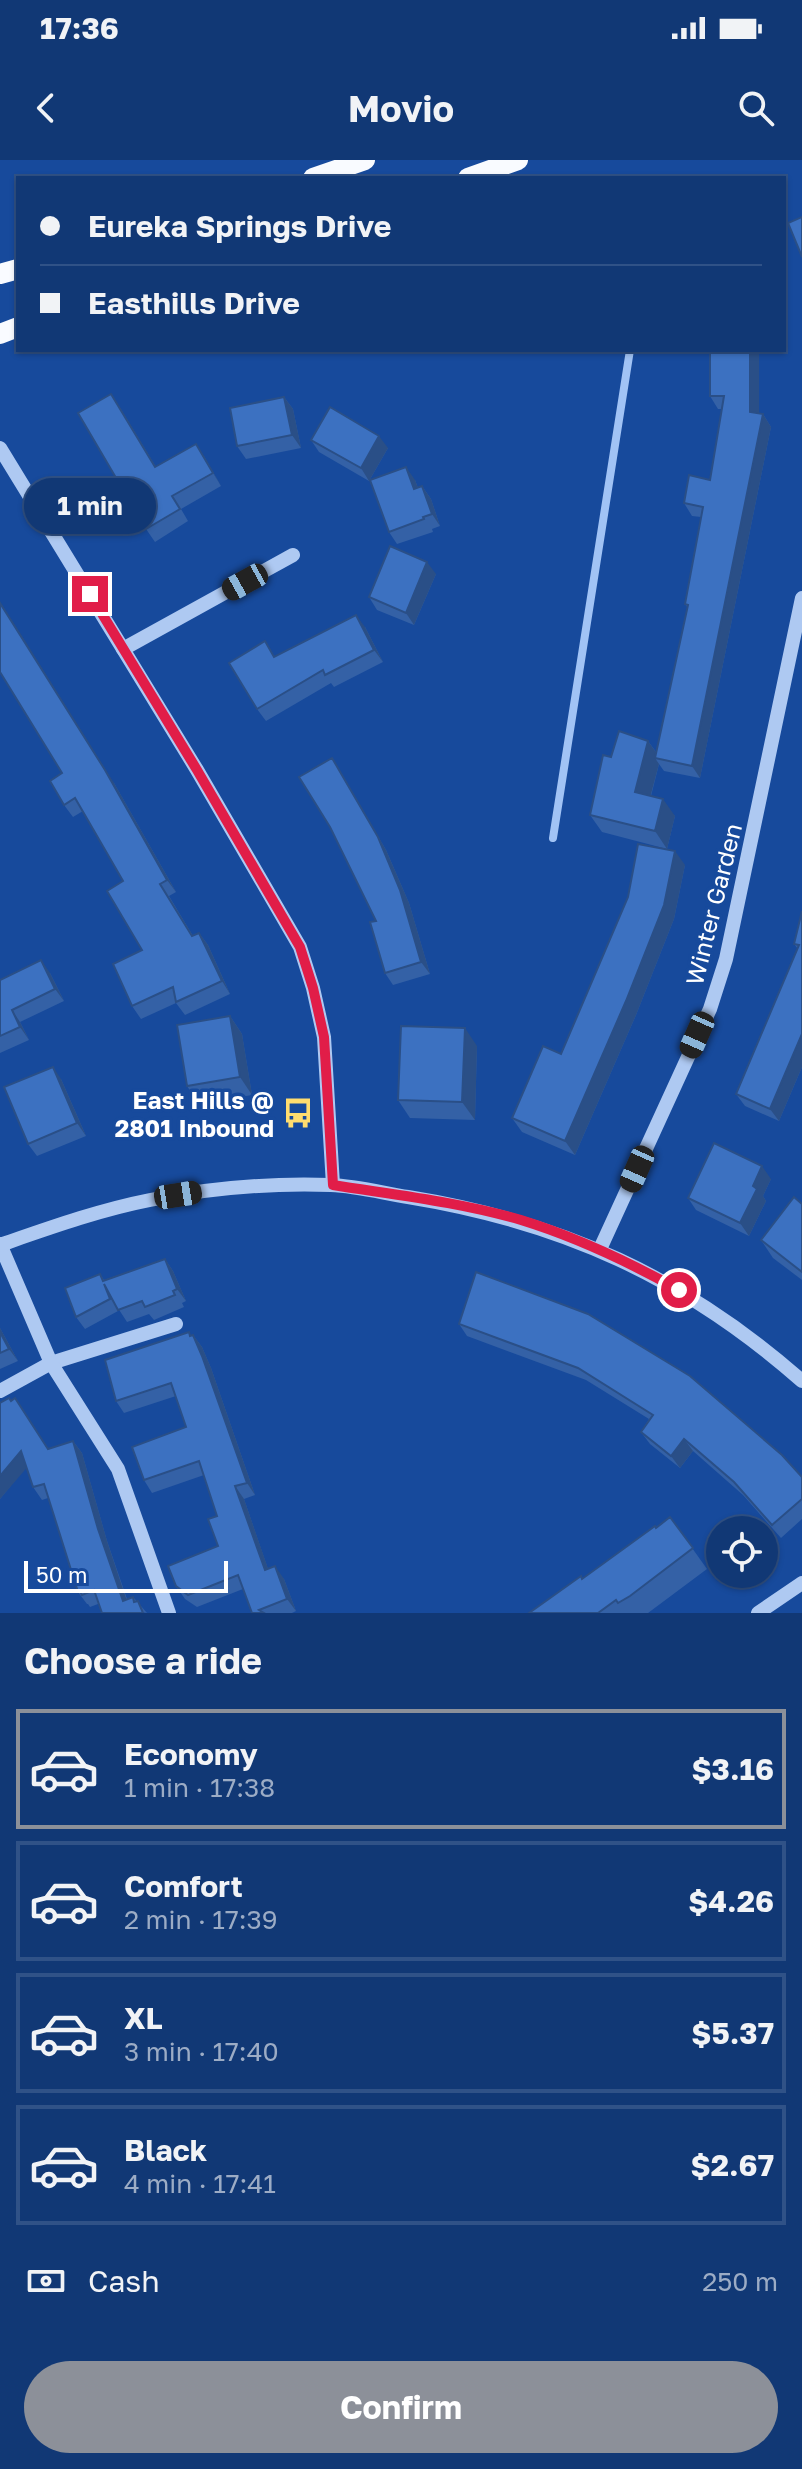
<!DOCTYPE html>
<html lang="en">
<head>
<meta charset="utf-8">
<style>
	:root { --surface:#113875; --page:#1a3f7a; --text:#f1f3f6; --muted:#9cacc5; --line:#305287; --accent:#8c9099 }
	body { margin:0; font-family:"Golos Text",sans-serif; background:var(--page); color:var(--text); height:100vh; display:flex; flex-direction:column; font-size:30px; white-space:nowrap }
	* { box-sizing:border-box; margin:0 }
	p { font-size:26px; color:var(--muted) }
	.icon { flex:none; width:44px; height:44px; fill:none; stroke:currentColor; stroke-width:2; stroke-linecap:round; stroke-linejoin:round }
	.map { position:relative; height:1453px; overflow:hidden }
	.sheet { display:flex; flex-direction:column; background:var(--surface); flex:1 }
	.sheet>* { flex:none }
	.hud { position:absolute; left:16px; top:16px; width:770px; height:176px; border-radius:0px; box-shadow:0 2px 6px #0004,0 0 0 2px var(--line); display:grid; align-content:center; height:176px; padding:0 24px; background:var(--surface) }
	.controls { position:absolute; left:706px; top:1356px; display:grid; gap:16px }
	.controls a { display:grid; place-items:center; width:72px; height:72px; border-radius:50%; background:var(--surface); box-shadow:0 2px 6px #0004,0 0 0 2px var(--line); font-size:40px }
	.scale { position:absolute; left:24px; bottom:20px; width:204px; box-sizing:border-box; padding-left:8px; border:4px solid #fff; border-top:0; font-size:22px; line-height:28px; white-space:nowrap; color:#fff; -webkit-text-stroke:6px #174a9c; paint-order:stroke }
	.end { position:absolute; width:36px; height:36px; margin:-18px; border:10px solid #e11d48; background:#fff; box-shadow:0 0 0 4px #fff }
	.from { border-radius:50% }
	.bubble { position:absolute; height:56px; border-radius:28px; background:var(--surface); box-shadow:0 2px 6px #0004,0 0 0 2px var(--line); font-size:26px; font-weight:700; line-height:56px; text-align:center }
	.car { position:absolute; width:24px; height:48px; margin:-24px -12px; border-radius:10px; box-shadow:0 0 6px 2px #0007; background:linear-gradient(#222 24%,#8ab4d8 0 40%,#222 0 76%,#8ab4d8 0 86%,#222 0) }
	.hud b { display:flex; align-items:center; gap:28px; height:76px; font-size:30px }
	.hud b+b { border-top:2px solid var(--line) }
	.hud i { width:20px; height:20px; background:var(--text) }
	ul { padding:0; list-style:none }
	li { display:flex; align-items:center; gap:24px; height:120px; margin:0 16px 12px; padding:0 8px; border:4px solid var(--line); border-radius:0px }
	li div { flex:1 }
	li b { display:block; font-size:30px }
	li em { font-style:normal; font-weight:700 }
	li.on { border-color:var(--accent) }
	li>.icon { width:72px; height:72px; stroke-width:1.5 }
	h2 { padding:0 24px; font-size:36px; line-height:96px }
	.pay { display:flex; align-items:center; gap:20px; height:88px; padding:0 24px; font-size:30px }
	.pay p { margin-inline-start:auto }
	.primary-button { display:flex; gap:16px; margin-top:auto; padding:16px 24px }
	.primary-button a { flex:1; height:92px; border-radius:48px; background:var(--accent); color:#fff; font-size:32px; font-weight:700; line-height:92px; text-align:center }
	.status { display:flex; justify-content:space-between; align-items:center; height:56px; padding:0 40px; background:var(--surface); direction:ltr }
	.status svg { height:22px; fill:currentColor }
	header { display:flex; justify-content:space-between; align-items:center; height:104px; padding:0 24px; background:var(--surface); font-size:36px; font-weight:700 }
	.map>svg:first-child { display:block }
</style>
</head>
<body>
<div class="status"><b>17:36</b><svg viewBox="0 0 49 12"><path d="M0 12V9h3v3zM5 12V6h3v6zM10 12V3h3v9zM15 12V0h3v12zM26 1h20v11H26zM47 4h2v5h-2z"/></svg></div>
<header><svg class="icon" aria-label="back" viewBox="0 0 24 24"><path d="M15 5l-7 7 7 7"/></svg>Movio<svg class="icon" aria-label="search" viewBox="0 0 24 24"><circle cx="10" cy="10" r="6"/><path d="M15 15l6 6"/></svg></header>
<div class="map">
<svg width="802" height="1453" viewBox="0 0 802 1453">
	<rect width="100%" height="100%" fill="#174a9c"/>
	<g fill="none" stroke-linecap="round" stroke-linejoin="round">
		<!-- stream -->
		<path stroke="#a1c3f5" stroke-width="8" d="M553,678L630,190"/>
		<!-- minor -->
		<g stroke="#aec9f2" stroke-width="14">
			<path d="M0,288L197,610L300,787L313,828L324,877L333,1025"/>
			<path d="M123,489L293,395"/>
			<path d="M0,1084L51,1203L176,1164"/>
			<path d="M0,1085C49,1068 99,1050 150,1040C209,1028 272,1023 331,1025C356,1026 383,1033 408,1037C562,1062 684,1117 802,1221"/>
			<path d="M600,1089L710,849L726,799L802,438"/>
			<path d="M0,1231L51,1203L118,1309L169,1453"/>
			<path d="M758,1453L802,1423"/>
		</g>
		<!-- major -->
		<g stroke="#f9fbff" stroke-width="20">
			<path d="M313,18L365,0"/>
			<path d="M468,18L518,0"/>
			<path d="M0,114L18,109"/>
			<path d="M0,174L18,167"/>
		</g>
	</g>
	<!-- wall -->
	<g fill="#3461a6">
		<path d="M710,190H757L759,193V254H763L771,267L700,618L664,611L659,604L651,636L675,656L667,689L602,672L590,655L611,597L648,581L656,592L688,448L685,444L701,357L692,356L684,343L710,320L722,249H718L710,236Z"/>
		<path d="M284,237L293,249L301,288L246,299L237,286Z"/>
		<path d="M119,246L156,307L204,296L221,326L181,349L188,361L155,382L146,369Z"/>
		<path d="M311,280L388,288L369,321L319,292Z"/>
		<path d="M415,320L418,328L422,326L431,339L440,366L432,369L433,372L397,384L389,372Z"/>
		<path d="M436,414L414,465L377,450L369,437Z"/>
		<path d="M365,467L383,502L334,527L331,523L266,561L257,549L275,496Z"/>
		<path d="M332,598L340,611L386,690L409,743L430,814L393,825L385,813L376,761Z"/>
		<path d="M62,613L114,623L176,732L169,736L193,776L199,773L208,785L230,834L185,855L176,843L141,859L132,846L142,790L123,721L83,651L73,657L64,645Z"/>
		<path d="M685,705L674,759L636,855L575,995L522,972L512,958L561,894Z"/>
		<path d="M802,751V907L779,961L745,946L736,934L798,789L794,784Z"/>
		<path d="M50,813L64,841L20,862L29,880L0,893V820Z"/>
		<path d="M230,856L242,874L252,935L199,944L187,926Z"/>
		<path d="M477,886L475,960L410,958L398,940Z"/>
		<path d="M61,919L86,976L37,996L28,984Z"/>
		<path d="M771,1019L763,1036L766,1041L749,1076L696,1050L688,1038Z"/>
		<path d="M802,1044V1120L773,1098L761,1080Z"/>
		<path d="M165,1099L173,1111L186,1141L182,1143L184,1147L154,1160L149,1154L127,1162L116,1145L118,1151L85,1169L76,1157L100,1114L104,1120Z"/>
		<path d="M476,1112L802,1317V1359L781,1378L743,1335L693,1291L680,1308L650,1284L641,1272L649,1259L586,1220L467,1176L459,1164Z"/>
		<path d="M0,1168L18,1201L0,1209Z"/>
		<path d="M193,1175L202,1187L211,1208L255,1335L244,1339L268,1409L284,1419L296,1451L292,1453H252L243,1429L197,1447L185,1439L176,1426L218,1386L217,1356L204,1315L152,1333L144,1320L186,1267L176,1236L124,1253L116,1241Z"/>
		<path d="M0,1243L49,1289L73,1281L82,1293L107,1381L127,1439L133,1437L147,1453L98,1444L90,1447L88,1444H87L78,1432L48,1338L42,1340L33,1327L26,1307L0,1339Z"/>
		<path d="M670,1357L707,1409L648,1453H529L582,1419Z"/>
	</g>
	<!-- shaded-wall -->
	<g fill="#2a4f87">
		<path d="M750,190H757L759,193V264L750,252Z"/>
		<path d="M111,234L119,246L164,320L155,307Z"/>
		<path d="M284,237L293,249L301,288L292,275Z"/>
		<path d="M763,254L771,267L700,618L692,606Z"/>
		<path d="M379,276L388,288L369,321L361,308Z"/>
		<path d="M196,284L204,296L221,326L213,313Z"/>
		<path d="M406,307L415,320L423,341L414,329Z"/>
		<path d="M422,326L431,339L440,366L432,354Z"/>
		<path d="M427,402L436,414L414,465L406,453Z"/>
		<path d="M0,441L114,623L176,732L167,720Z"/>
		<path d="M356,455L365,467L383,502L374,490Z"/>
		<path d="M648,581L660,598H655L659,604L647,649L635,632Z"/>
		<path d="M332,598L340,611L386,690L409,743L430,814L421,802Z"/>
		<path d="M663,639L675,656L667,689L655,671Z"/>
		<path d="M675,691L685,705L674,759L636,855L575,995L565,981Z"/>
		<path d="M199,773L208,785L230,834L222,821Z"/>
		<path d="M41,800L50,813L64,841L55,829Z"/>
		<path d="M12,850L20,862L29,880L20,867Z"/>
		<path d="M230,856L242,874L252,935L240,917Z"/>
		<path d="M465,868L477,886L475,960L462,942Z"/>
		<path d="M802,874V907L779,961L770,949Z"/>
		<path d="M53,907L61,919L86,976L77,963Z"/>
		<path d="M762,1006L771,1019L763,1036L766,1041L749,1076L740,1063L753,1026Z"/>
		<path d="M165,1099L173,1111L186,1141L177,1129Z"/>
		<path d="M0,1168L18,1201L9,1189L0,1172Z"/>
		<path d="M193,1175L202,1187L211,1208L255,1335L247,1323Z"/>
		<path d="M684,1279L693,1291L680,1308L671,1296Z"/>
		<path d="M73,1281L82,1293L107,1381L131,1453L123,1441L98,1369Z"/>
		<path d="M21,1291L30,1304L0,1339V1316Z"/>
		<path d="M235,1326L244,1339L273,1423L265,1410Z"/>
		<path d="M275,1406L284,1419L296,1451L287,1439Z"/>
	</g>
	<!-- building -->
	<g fill="#3c71c1" stroke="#2a4f87" stroke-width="2">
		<path d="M802,57V97L788,63Z"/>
		<path d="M710,190H750V252L763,254L692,606L655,598L688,445L685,444L703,347L684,343L689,315L710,320L724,236H710Z"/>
		<path d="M111,234L155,307L196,284L213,313L172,336L180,349L146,369L78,253Z"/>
		<path d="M284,237L292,275L237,286L230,248Z"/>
		<path d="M330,247L379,276L361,308L311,280Z"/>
		<path d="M406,307L414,329L422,326L432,354L423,357L424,359L389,372L370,320Z"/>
		<path d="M390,386L427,402L406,453L369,437Z"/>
		<path d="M0,443L105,610L167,720L160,724L192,776L199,773L222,821L176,842L173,827L132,846L113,804L142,790L107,731L123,721L75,638L64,645L50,621L62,613L0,512Z"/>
		<path d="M356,455L374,490L325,515L323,510L257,549L229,503L265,481L274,497Z"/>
		<path d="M619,571L648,581L635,632L663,639L655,671L590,655L603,595L611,597Z"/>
		<path d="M332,598L378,677L400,730L421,802L385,813L370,762L376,761L330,667L299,617Z"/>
		<path d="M638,684L675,691L664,745L626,841L565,981L512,958L543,886L561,894L628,737Z"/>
		<path d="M802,751V874L770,949L736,934L799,785L794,784Z"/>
		<path d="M41,800L55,829L12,850L20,867L0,876V820Z"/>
		<path d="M230,856L240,917L187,926L177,865Z"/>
		<path d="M401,866L465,868L462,942L398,940Z"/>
		<path d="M53,907L77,963L28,984L4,927Z"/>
		<path d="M714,983L762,1006L753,1026L757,1029L740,1063L688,1038Z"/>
		<path d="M794,1037L802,1044V1112L761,1080Z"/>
		<path d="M165,1099L177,1129L173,1131L175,1135L145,1147L142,1141L118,1150L104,1124L110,1139L76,1157L65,1128L100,1114L103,1121Z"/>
		<path d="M476,1112L588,1154L690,1216L782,1295L802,1317V1339L772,1365L734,1322L684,1279L671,1296L641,1272L653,1255L578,1208L459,1164Z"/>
		<path d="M0,1172L9,1189L0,1193Z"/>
		<path d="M189,1172L190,1176L193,1175L202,1196L247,1323L235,1326L265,1410L275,1406L287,1439L259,1450L264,1453H252L238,1415L188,1435L176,1426L168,1406L218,1386L208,1359L217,1356L199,1301L144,1320L132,1287L186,1267L171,1223L116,1241L105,1200Z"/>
		<path d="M9,1238L11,1241L15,1238L48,1289L73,1281L98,1369L123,1441L133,1437L134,1442L138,1441L143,1453H102L94,1430L82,1435L80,1431L78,1432L44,1324L33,1327L21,1291L0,1316V1243Z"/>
		<path d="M670,1357L693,1388L630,1436L618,1443L616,1440L598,1453H529L581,1416L582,1419L655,1366L656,1368Z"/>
	</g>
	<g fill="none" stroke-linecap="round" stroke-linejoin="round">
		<!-- route -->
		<path stroke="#e11d48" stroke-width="10" d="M90,434L197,610L300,787L313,828L324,877L333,1025C396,1035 460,1042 521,1060C576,1077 629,1102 679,1130"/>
	</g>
	<!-- icons -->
	<defs>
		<g id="bus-bare" transform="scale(2.4)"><path d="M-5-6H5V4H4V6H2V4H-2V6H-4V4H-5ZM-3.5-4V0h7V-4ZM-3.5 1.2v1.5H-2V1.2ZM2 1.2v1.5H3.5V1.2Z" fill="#ffdd6f" stroke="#174a9c" stroke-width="2.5" paint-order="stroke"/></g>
	</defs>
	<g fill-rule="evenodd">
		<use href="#bus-bare" x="298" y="953"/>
	</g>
	<g text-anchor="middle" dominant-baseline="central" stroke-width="7" stroke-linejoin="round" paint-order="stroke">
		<!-- street labels -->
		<g font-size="24" fill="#fff" stroke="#174a9c">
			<text transform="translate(713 744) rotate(-76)">Winter Garden</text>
		</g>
		<!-- poi labels -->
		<g font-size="24" font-weight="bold" fill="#fff" stroke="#174a9c" text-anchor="end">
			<text x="274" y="939">East Hills @<tspan x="274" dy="28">2801 Inbound</tspan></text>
		</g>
	</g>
</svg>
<div class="controls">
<a><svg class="icon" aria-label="locate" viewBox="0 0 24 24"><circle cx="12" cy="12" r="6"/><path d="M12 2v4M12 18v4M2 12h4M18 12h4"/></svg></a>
</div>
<div class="scale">50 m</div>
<i class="end from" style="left:679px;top:1130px"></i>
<i class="end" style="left:90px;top:434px"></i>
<div class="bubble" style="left:24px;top:318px;width:132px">1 min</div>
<i class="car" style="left:245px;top:422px;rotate:241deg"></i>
<i class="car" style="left:697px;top:875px;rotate:204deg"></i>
<i class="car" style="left:637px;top:1009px;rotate:204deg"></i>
<i class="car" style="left:178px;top:1035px;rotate:81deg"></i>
<div class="hud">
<b><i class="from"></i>Eureka Springs Drive</b>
<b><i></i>Easthills Drive</b>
</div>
</div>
<section class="sheet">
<h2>Choose a ride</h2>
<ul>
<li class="on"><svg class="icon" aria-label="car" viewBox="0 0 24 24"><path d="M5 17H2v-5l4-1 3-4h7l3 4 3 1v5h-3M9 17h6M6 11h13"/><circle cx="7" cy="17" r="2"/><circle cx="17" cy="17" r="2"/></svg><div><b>Economy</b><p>1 min · 17:38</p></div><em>$3.16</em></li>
<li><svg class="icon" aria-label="car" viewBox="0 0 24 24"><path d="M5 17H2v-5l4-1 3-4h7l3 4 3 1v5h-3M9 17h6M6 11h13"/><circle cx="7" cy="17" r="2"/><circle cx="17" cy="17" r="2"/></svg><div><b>Comfort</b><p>2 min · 17:39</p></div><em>$4.26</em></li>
<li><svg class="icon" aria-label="car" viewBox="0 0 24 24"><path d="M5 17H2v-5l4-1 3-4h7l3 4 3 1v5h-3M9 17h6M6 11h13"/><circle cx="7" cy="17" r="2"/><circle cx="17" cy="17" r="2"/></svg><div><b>XL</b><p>3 min · 17:40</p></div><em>$5.37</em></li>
<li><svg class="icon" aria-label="car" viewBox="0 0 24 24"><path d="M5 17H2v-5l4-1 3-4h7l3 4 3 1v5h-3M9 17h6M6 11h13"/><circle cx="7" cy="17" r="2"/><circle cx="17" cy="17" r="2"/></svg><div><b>Black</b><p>4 min · 17:41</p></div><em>$2.67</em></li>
</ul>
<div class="pay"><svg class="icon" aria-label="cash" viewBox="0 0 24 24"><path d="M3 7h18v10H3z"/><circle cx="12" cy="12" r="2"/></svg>Cash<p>250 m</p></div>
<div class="primary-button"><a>Confirm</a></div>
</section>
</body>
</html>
